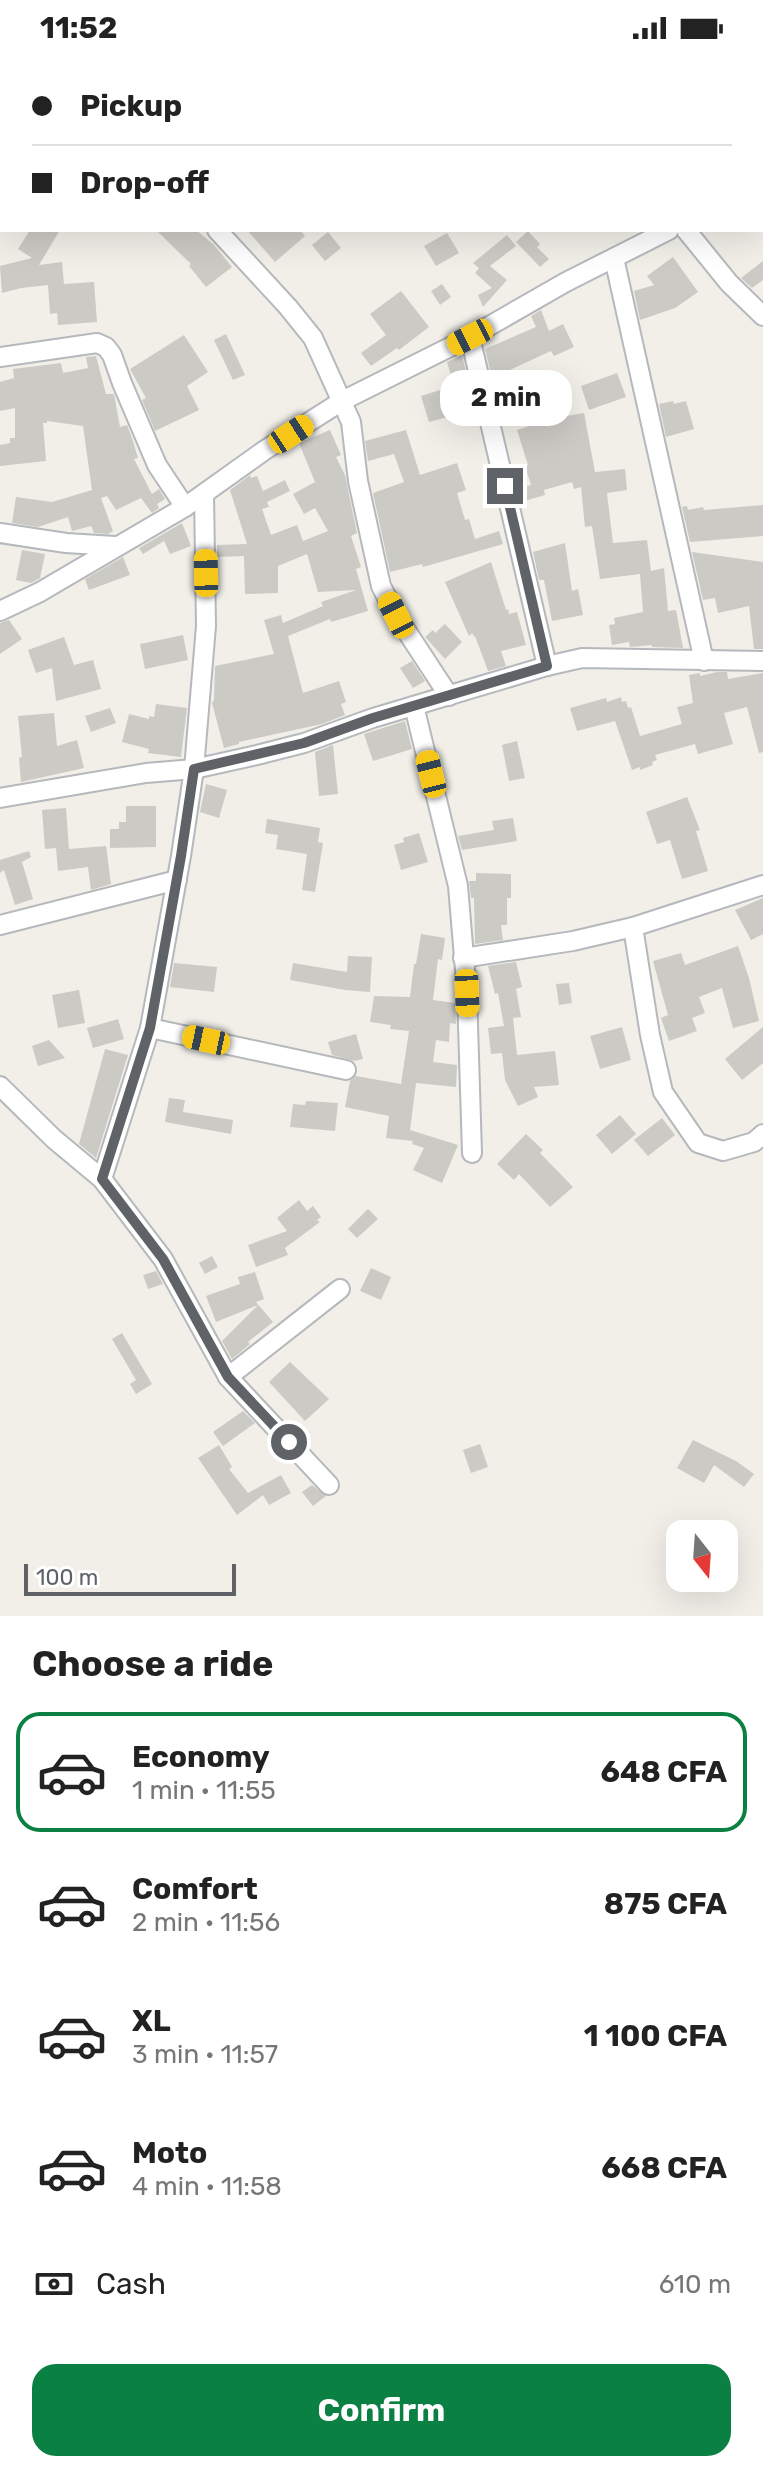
<!DOCTYPE html>
<html lang="en">
<head>
<meta charset="utf-8">
<style>
	:root { --surface:#fff; --page:#f6f6f6; --text:#222; --muted:#767676; --line:#e0e0e0; --accent:#0b8043 }
	body { margin:0; font-family:Rubik,sans-serif; background:var(--page); color:var(--text); height:100vh; display:flex; flex-direction:column; font-size:30px; white-space:nowrap }
	* { box-sizing:border-box; margin:0 }
	p { font-size:26px; color:var(--muted) }
	.icon { flex:none; width:44px; height:44px; fill:none; stroke:currentColor; stroke-width:2; stroke-linecap:round; stroke-linejoin:round }
	.map { position:relative; height:1560px; overflow:hidden }
	.panel { display:flex; flex-direction:column; background:var(--surface); flex:1 }
	.panel>* { flex:none }
	.top-card { position:absolute; left:0px; top:0px; width:764px; height:176px; box-shadow:0 8px 32px #0002; display:grid; align-content:center; height:176px; padding:0 32px; background:var(--surface) }
	.needle { width:52px; rotate:163deg }
	.tools { position:absolute; left:666px; top:1464px; display:grid; gap:16px }
	.tools a { display:grid; place-items:center; width:72px; height:72px; border-radius:16px; background:var(--surface); box-shadow:0 8px 32px #0002; font-size:40px }
	.scale { position:absolute; left:24px; bottom:20px; width:212px; box-sizing:border-box; padding-left:8px; border:4px solid #5f6368; border-top:0; font-size:22px; line-height:28px; white-space:nowrap; color:#5f6368; -webkit-text-stroke:6px #fff; paint-order:stroke }
	.end { position:absolute; width:36px; height:36px; margin:-18px; border:10px solid #5f6368; background:#fff; box-shadow:0 0 0 4px #fff }
	.from { border-radius:50% }
	.bubble { position:absolute; height:56px; border-radius:24px; background:var(--surface); box-shadow:0 8px 32px #0002; font-size:26px; font-weight:700; line-height:56px; text-align:center }
	.car { position:absolute; width:24px; height:48px; margin:-24px -12px; border-radius:10px; box-shadow:0 0 6px 2px #0007; background:linear-gradient(#f5c518 24%,#345 0 40%,#f5c518 0 76%,#345 0 86%,#f5c518 0) }
	.top-card b { display:flex; align-items:center; gap:28px; height:76px; font-size:30px }
	.top-card b+b { border-top:2px solid var(--line) }
	.top-card i { width:20px; height:20px; background:var(--text) }
	ul { padding:0; list-style:none }
	li { display:flex; align-items:center; gap:24px; height:120px; margin:0 16px 12px; padding:0 16px; border:4px solid transparent; border-radius:24px }
	li div { flex:1 }
	li b { display:block; font-size:30px }
	li em { font-style:normal; font-weight:700 }
	li.selected { border-color:var(--accent) }
	li>.icon { width:72px; height:72px; stroke-width:1.5 }
	h2 { padding:0 32px; font-size:36px; line-height:96px }
	.pay { display:flex; align-items:center; gap:20px; height:88px; padding:0 32px; font-size:30px }
	.pay p { margin-inline-start:auto }
	.cta { display:flex; gap:16px; margin-top:auto; padding:16px 32px }
	.cta a { flex:1; height:92px; border-radius:24px; background:var(--accent); color:#fff; font-size:32px; font-weight:700; line-height:92px; text-align:center }
	.status { display:flex; justify-content:space-between; align-items:center; height:56px; padding:0 40px; background:var(--surface); direction:ltr }
	.status svg { height:22px; fill:currentColor }
	.map>svg:first-child { display:block }
</style>
</head>
<body>
<div class="status"><b>11:52</b><svg viewBox="0 0 49 12"><path d="M0 12V9h3v3zM5 12V6h3v6zM10 12V3h3v9zM15 12V0h3v12zM26 1h20v11H26zM47 4h2v5h-2z"/></svg></div>
<div class="map">
<svg width="763" height="1560" viewBox="0 0 763 1560">
	<rect width="100%" height="100%" fill="#f1efe8"/>
	<!-- building -->
	<g fill="#cccac5">
		<path d="M30,174H60L39,209L62,206L64,228L94,226L97,266L58,269L57,257L50,258L48,229L21,232L2,237L0,210L32,202L18,193Z"/>
		<path d="M156,174H196L214,189L232,211L206,231L189,210L191,208Z"/>
		<path d="M247,174H300L305,180L275,206Z"/>
		<path d="M528,175L540,188L537,191L549,203L540,211L516,186Z"/>
		<path d="M328,176L341,192L325,205L312,189Z"/>
		<path d="M447,177L459,197L436,210L424,190Z"/>
		<path d="M507,179L516,190L490,210L507,224L483,251L478,239L492,232L475,217L479,212L473,207Z"/>
		<path d="M673,201L698,236L675,252L640,264L634,235L654,229L647,220Z"/>
		<path d="M763,205V224L752,232L741,222Z"/>
		<path d="M442,228L451,241L440,249L431,235Z"/>
		<path d="M401,235L429,271L399,294L397,292L371,310L361,297L386,279L370,258Z"/>
		<path d="M541,254L549,275L563,268L574,291L554,300L551,295L492,322L485,293L536,271L531,260Z"/>
		<path d="M226,278L245,319L233,324L214,284Z"/>
		<path d="M184,279L208,316L187,330L199,354L155,375L142,344L146,342L130,313Z"/>
		<path d="M462,299L475,353L465,356L466,359L452,363L451,360L429,366L421,340L450,331L449,327L453,326L447,306Z"/>
		<path d="M96,300L106,338H114L120,371L127,369L132,382L138,402L134,403L152,438L159,433L165,443L157,448L159,452L152,457L141,442L116,454L107,440L101,442L113,475L108,478L94,477L91,470L72,475L68,461L38,471L12,467L16,441L52,446L92,434L83,370L47,365V367H43L46,405L0,410V389L10,387V382H15V352L0,355V326L14,322L13,313L61,307L63,317L88,312L86,301Z"/>
		<path d="M617,317L626,341L589,354L581,330Z"/>
		<path d="M673,345L674,348L686,345L694,373L666,381L659,348Z"/>
		<path d="M584,357L595,416L625,413L627,434L607,437L613,487L647,484L651,515L664,512L668,555L676,554L683,592L652,591V589L630,591L629,586L612,589L609,569L615,568L614,562L643,556L640,518L600,523L592,470L585,471L581,431L574,433L572,426L544,434L545,439L521,446L518,433L531,429L525,410L528,409L517,374L555,362Z"/>
		<path d="M330,374L341,399L336,401L345,419L357,477L351,480L361,511L356,513L368,555L331,566L330,563L288,580L303,637L339,625L346,646L341,648L345,659L322,668L239,686V688L224,692L212,647L214,644L215,610L274,598L264,564L281,559L283,567L323,550L321,546L356,534L318,536L307,498L278,510V537L245,538L244,500L217,501V489L247,488L230,434L250,419L251,422L257,420L263,435L285,424L290,435L267,446L269,451L262,453L271,479L297,469L303,485L328,475L315,452L304,458L293,438L315,426L299,387Z"/>
		<path d="M406,374L420,419L457,407L466,434L457,437L465,464L469,463L475,483L499,475L503,488L423,511L422,508L390,516L373,437L404,426L394,398L368,405L365,385Z"/>
		<path d="M763,449V480L690,486L682,451L687,450L688,454L703,451L704,454Z"/>
		<path d="M182,467L191,490L170,498L164,485L143,498L139,492Z"/>
		<path d="M565,487L572,535L578,533L583,559L552,565L544,524H539L533,496Z"/>
		<path d="M22,494L45,498L40,522L31,527L16,524Z"/>
		<path d="M692,496L763,506V593H754L749,550L718,557L715,542L703,544Z"/>
		<path d="M123,501L130,519L89,534L85,523Z"/>
		<path d="M491,506L506,554L508,553L509,558L517,556L526,589L501,595L506,610L488,615L475,580L474,581L472,577L469,580L445,526Z"/>
		<path d="M9,564L22,583L0,598V567Z"/>
		<path d="M445,568L462,586L445,603L425,581L433,574L435,577Z"/>
		<path d="M183,579L188,604L145,613L140,588Z"/>
		<path d="M64,581L74,609L93,604L101,633L56,645L52,612L36,617L28,594Z"/>
		<path d="M412,605L425,625L413,632L400,612Z"/>
		<path d="M717,616H727L728,623L763,617V696L759,697L747,651L724,657L733,688L698,698L695,688L655,699L657,704L652,706L653,709L640,714V711L632,714L615,665L577,675L570,652L606,642L607,646L621,641L622,646L626,645L628,652L631,651L640,680L682,668L677,651L693,647L689,619L700,617V620Z"/>
		<path d="M156,648L187,652L181,701L148,697L149,693L122,686L129,658L149,663V660L154,661Z"/>
		<path d="M110,652L116,667L91,676L85,660Z"/>
		<path d="M54,657L57,690L77,684L84,712L21,726L19,702L22,701L18,660Z"/>
		<path d="M405,665L412,693L373,705L364,678Z"/>
		<path d="M517,685L525,722L509,725L502,689Z"/>
		<path d="M333,689L338,738L319,740L315,696Z"/>
		<path d="M206,728L227,734L219,762L200,756Z"/>
		<path d="M687,741L700,774L696,775L708,815L682,823L670,784L657,788L646,756Z"/>
		<path d="M126,750H156V791L110,792V773H119V766H126Z"/>
		<path d="M66,752L69,793L106,790L111,828L91,834L88,811L58,815L56,792L45,793L42,754Z"/>
		<path d="M513,762L517,785L462,794L458,780L494,774L492,765Z"/>
		<path d="M267,763L320,772L318,786L323,787L315,836L302,834L307,798L276,793L278,779L265,777Z"/>
		<path d="M419,777L428,806L401,814L394,789L404,786L403,782Z"/>
		<path d="M29,795L31,801L22,806L33,843L15,849L4,814L0,817V804Z"/>
		<path d="M476,817L511,818V842H507V869H501L503,884L475,888L474,842H471L469,825H476Z"/>
		<path d="M763,842V878L751,884L735,854Z"/>
		<path d="M421,878L445,882L442,904L438,903L433,944L455,947L456,968L450,967L449,986L436,984L433,1006L457,1009L456,1031L416,1027L410,1074L458,1089L442,1127L413,1114L424,1092L412,1088L413,1085L386,1082L389,1060L345,1051L350,1025L356,1020L401,1028L409,975L390,973L391,969L370,966L374,940L410,941L414,908H416Z"/>
		<path d="M738,890L749,922L759,965L733,972L722,932L699,941L705,957L692,962L697,975L669,985L661,962L668,959L653,905L681,897L685,909Z"/>
		<path d="M348,900L372,901L370,936L345,934L290,924L293,907L347,916Z"/>
		<path d="M516,906L522,931L516,933L521,961L513,962L517,999L555,995L559,1029L534,1031L538,1041L518,1050L505,1024L502,997L491,998L488,972L504,970L498,937L495,938L488,910Z"/>
		<path d="M174,907L217,911L214,936L170,931Z"/>
		<path d="M569,927L572,947L559,949L556,928Z"/>
		<path d="M79,934L85,967L58,972L52,939Z"/>
		<path d="M118,963L124,983L93,992L87,972Z"/>
		<path d="M622,971L631,1004L600,1013L590,980Z"/>
		<path d="M763,971V1007L742,1024L725,1003Z"/>
		<path d="M356,978L363,1003L354,1005L332,999L328,986Z"/>
		<path d="M49,984L65,1002L38,1010L32,990Z"/>
		<path d="M105,993L128,999L96,1102L79,1088Z"/>
		<path d="M169,1042L185,1044L183,1056L233,1064L231,1078L165,1066Z"/>
		<path d="M306,1045L338,1047L335,1075L290,1071L293,1048L305,1049Z"/>
		<path d="M620,1059L636,1078L612,1098L596,1079Z"/>
		<path d="M662,1062L675,1079L648,1100L634,1084Z"/>
		<path d="M526,1078L543,1094L540,1097L573,1131L550,1151L519,1118L514,1124L497,1108Z"/>
		<path d="M299,1144L307,1155L313,1150L321,1161L317,1164L320,1166L285,1192L288,1199L256,1211L248,1189L287,1175L277,1162Z"/>
		<path d="M368,1153L378,1163L357,1182L348,1173Z"/>
		<path d="M212,1200L218,1211L205,1218L199,1207Z"/>
		<path d="M371,1212L391,1221L381,1244L360,1235Z"/>
		<path d="M156,1215L163,1228L148,1233L143,1219Z"/>
		<path d="M255,1216L264,1243L256,1246L273,1266L248,1286L250,1288L232,1303L222,1285L258,1249L216,1266L206,1240L240,1228L238,1221Z"/>
		<path d="M122,1277L152,1328L136,1338L130,1328L136,1324L112,1283Z"/>
		<path d="M290,1306L329,1343L305,1365L269,1326Z"/>
		<path d="M243,1355L255,1367L223,1390L213,1376Z"/>
		<path d="M693,1384L736,1405L754,1418L744,1431L714,1409L704,1427L677,1412Z"/>
		<path d="M480,1388L488,1411L471,1417L463,1394Z"/>
		<path d="M219,1389L232,1411L229,1413L248,1437L281,1419L291,1437L269,1449L263,1439L237,1459L198,1402Z"/>
		<path d="M312,1429L326,1440L313,1450L302,1436Z"/>
	</g>
	<g fill="none" stroke-linecap="round" stroke-linejoin="round">
		<!-- minor casing -->
		<g stroke="#b5b8bc" stroke-width="22">
			<g id="minor">
				<path d="M85,0L86,2"/>
				<path d="M581,0L583,2"/>
				<path d="M762,136L763,135"/>
				<path d="M217,174L288,251L313,282L351,366L358,425L381,530L396,559L449,640"/>
				<path d="M686,174L729,227L763,260"/>
				<path d="M614,202L704,605"/>
				<path d="M470,281L547,610"/>
				<path d="M0,301L97,287L106,291L112,299L122,327L157,409L185,451"/>
				<path d="M0,477L66,487L115,490"/>
				<path d="M0,555L40,536L185,451L265,394L342,345L470,281L566,226L669,174"/>
				<path d="M414,650L458,830L467,937L472,1097"/>
				<path d="M0,742L146,717L194,713L257,699L304,687L373,662L547,610L582,602L763,605"/>
				<path d="M0,869L177,824"/>
				<path d="M633,871L650,979L663,1036L698,1087L723,1095L754,1086L763,1078"/>
				<path d="M463,902L573,885L633,871L763,829"/>
				<path d="M150,972L346,1014"/>
				<path d="M0,1030L54,1083L102,1123L150,972L181,800L194,713L206,570L204,438"/>
				<path d="M102,1123L163,1203L228,1321L329,1429"/>
				<path d="M228,1321L340,1233"/>
			</g>
		</g>
		<!-- minor -->
		<use href="#minor" stroke="#fff" stroke-width="18"/>
	</g>
	<g fill="none" stroke-linecap="round" stroke-linejoin="round">
		<!-- route -->
		<path stroke="#5f6368" stroke-width="10" d="M289,1386L228,1321L163,1203L102,1123L150,972L181,800L194,713L304,687L373,662L547,610L505,430"/>
	</g>
</svg>
<div class="tools">
<a><svg class="needle" viewBox="-14 -14 28 28"><path d="M0-13l5 13h-10z" fill="#e53935"/><path d="M0 13l5-13h-10z" fill="#767676"/></svg></a>
</div>
<div class="scale">100 m</div>
<i class="end from" style="left:289px;top:1386px"></i>
<i class="end" style="left:505px;top:430px"></i>
<div class="bubble" style="left:440px;top:314px;width:132px">2 min</div>
<i class="car" style="left:470px;top:281px;rotate:243deg"></i>
<i class="car" style="left:291px;top:378px;rotate:57deg"></i>
<i class="car" style="left:206px;top:517px;rotate:359deg"></i>
<i class="car" style="left:396px;top:559px;rotate:333deg"></i>
<i class="car" style="left:431px;top:718px;rotate:346deg"></i>
<i class="car" style="left:467px;top:937px;rotate:178deg"></i>
<i class="car" style="left:206px;top:984px;rotate:282deg"></i>
<div class="top-card">
<b><i class="from"></i>Pickup</b>
<b><i></i>Drop-off</b>
</div>
</div>
<section class="panel">
<h2>Choose a ride</h2>
<ul>
<li class="selected"><svg class="icon" aria-label="car" viewBox="0 0 24 24"><path d="M5 17H2v-5l4-1 3-4h7l3 4 3 1v5h-3M9 17h6M6 11h13"/><circle cx="7" cy="17" r="2"/><circle cx="17" cy="17" r="2"/></svg><div><b>Economy</b><p>1 min · 11:55</p></div><em>648 CFA</em></li>
<li><svg class="icon" aria-label="car" viewBox="0 0 24 24"><path d="M5 17H2v-5l4-1 3-4h7l3 4 3 1v5h-3M9 17h6M6 11h13"/><circle cx="7" cy="17" r="2"/><circle cx="17" cy="17" r="2"/></svg><div><b>Comfort</b><p>2 min · 11:56</p></div><em>875 CFA</em></li>
<li><svg class="icon" aria-label="car" viewBox="0 0 24 24"><path d="M5 17H2v-5l4-1 3-4h7l3 4 3 1v5h-3M9 17h6M6 11h13"/><circle cx="7" cy="17" r="2"/><circle cx="17" cy="17" r="2"/></svg><div><b>XL</b><p>3 min · 11:57</p></div><em>1 100 CFA</em></li>
<li><svg class="icon" aria-label="car" viewBox="0 0 24 24"><path d="M5 17H2v-5l4-1 3-4h7l3 4 3 1v5h-3M9 17h6M6 11h13"/><circle cx="7" cy="17" r="2"/><circle cx="17" cy="17" r="2"/></svg><div><b>Moto</b><p>4 min · 11:58</p></div><em>668 CFA</em></li>
</ul>
<div class="pay"><svg class="icon" aria-label="cash" viewBox="0 0 24 24"><path d="M3 7h18v10H3z"/><circle cx="12" cy="12" r="2"/></svg>Cash<p>610 m</p></div>
<div class="cta"><a>Confirm</a></div>
</section>
</body>
</html>
